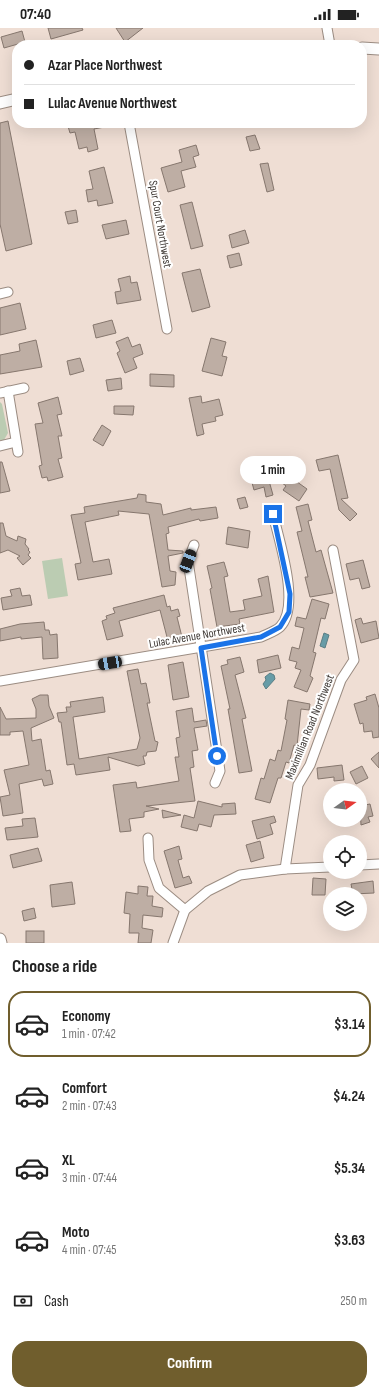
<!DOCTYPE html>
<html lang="en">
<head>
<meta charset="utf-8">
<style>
	:root { --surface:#fff; --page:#f2f2f2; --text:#222; --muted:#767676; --line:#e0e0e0; --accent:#705e2d }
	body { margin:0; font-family:"Sofia Sans Condensed",sans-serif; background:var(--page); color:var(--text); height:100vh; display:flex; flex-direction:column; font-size:15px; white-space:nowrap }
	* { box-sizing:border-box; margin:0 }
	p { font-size:13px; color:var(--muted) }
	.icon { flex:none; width:22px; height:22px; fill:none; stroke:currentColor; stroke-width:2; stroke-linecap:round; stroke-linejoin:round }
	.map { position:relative; height:915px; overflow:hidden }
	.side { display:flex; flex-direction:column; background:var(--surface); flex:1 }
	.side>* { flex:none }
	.guide { position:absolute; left:12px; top:12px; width:355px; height:88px; border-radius:16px; box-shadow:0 4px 16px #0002; display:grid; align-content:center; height:88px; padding:0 12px; background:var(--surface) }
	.needle { width:26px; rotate:75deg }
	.fabs { position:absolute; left:323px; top:755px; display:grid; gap:8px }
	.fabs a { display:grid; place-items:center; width:44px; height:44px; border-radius:50%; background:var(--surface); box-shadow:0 4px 16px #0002; font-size:20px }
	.end { position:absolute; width:18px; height:18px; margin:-9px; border:5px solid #1a73e8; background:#fff; box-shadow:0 0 0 2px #fff }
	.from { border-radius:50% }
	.bubble { position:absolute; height:28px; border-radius:14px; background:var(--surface); box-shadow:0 4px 16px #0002; font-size:13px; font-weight:700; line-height:28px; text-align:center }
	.car { position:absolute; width:12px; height:24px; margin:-12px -6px; border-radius:5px; box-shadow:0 0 3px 1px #0007; background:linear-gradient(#222 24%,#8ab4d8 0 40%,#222 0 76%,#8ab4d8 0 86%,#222 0) }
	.guide b { display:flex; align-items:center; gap:14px; height:38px; font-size:15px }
	.guide b+b { border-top:1px solid var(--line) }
	.guide i { width:10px; height:10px; background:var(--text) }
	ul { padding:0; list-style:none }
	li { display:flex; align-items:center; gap:12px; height:66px; margin:0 8px 6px; padding:0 4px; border:2px solid transparent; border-radius:16px }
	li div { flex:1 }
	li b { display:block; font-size:15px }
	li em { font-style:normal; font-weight:700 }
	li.active { border-color:var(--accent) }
	li>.icon { width:36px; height:36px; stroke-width:1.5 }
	h2 { padding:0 12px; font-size:18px; line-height:48px }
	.pay { display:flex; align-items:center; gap:10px; height:44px; padding:0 12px; font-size:15px }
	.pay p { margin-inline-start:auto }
	.action { display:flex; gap:8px; margin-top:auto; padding:8px 12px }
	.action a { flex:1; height:46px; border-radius:16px; background:var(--accent); color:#fff; font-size:16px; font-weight:700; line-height:46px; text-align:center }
	.status { display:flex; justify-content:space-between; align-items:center; height:28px; padding:0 20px; background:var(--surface); direction:ltr }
	.status svg { height:11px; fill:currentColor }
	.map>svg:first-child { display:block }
</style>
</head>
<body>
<div class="status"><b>07:40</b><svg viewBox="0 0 49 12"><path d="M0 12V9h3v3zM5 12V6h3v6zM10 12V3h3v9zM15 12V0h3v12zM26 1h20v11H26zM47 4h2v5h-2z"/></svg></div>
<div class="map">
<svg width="379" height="915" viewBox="0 0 379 915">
	<rect width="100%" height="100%" fill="#efded4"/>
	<!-- green -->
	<g fill="#bbccb2">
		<path d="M0,374L2,376L8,405L4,412H0Z"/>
		<path d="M62,530L68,568L48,571L42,533Z"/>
	</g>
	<!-- water -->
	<g fill="#679ca7" stroke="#5a7e84">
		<path d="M324,605L329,607L325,620L320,618Z"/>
		<path d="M270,645L274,647L275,651L266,661L263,656L266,652L265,649Z"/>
	</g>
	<!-- building -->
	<g fill="#beaea4" stroke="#86776e">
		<path d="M48,0H82L83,2L51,11Z"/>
		<path d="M116,0H143L125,14Z"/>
		<path d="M22,3L25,14L4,20L1,9Z"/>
		<path d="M8,93L32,216L6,223L0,196V95Z"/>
		<path d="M67,95H110V98L94,101L98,121L88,124L87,119L79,121L75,104L70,105Z"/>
		<path d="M255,107L260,121L250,123L246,109Z"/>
		<path d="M196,117L199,127L193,129L196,139L181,143L185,159L168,164L161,140L182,134L179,122Z"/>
		<path d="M268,135L274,162L267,164L260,136Z"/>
		<path d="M104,139L113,175L98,178L97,172L88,174L86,162L93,161L89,143Z"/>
		<path d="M192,174L203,218L191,221L180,177Z"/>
		<path d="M76,182L78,194L68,196L65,184Z"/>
		<path d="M126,192L129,206L106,211L102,197Z"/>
		<path d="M245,202L249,215L232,220L229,207Z"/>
		<path d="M239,225L242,237L230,240L227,228Z"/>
		<path d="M200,241L210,279L192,284L182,245Z"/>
		<path d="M130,248L131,255L137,254L141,272L117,276L115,264L121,263L118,251Z"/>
		<path d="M20,275L26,301L0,307V280Z"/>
		<path d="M112,292L116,305L96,310L93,297Z"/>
		<path d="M128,309L132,319L140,316L143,326L133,330L137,340L125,345L117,325L120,323L116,314Z"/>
		<path d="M211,310L226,314L222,328L227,329L222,348L202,343Z"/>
		<path d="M36,312L42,339L0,346V327L20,323L19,316Z"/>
		<path d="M80,330L84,343L70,347L67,333Z"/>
		<path d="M150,346L174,347V359L150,358Z"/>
		<path d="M121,350L122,361L108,363L106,352Z"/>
		<path d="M201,368L202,375L219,371L223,387L215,389L216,393L202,396L204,406L197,408L189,370Z"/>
		<path d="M58,369L62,386L57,387L62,408H58L62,430L58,431L63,449L48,453L47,449L42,450L39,438L42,437L35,396L43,395L38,375Z"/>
		<path d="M114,378H134L133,387L114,386Z"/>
		<path d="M102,397L111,403L103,418L93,412Z"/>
		<path d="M338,427L348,470L341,471L357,486L350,493L339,482L330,441L319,443L316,432Z"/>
		<path d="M0,434H2L10,463L0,465Z"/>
		<path d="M264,435L273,467L266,469L264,459L254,462L248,440Z"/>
		<path d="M286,446L307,461L299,473L283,462L286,458L281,454Z"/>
		<path d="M138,466L146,467V474L161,476L163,487L191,480V482L216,479L218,490L200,493L199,491L168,499L169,505L166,506L168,522L183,523V525L168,528L170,543L176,544L175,557L162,559L149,486L118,483L119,487L85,494L93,534L109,531L112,546L78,552L75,536L81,535L71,487L85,485L84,479L137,470Z"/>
		<path d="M245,469L248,479L240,481L237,471Z"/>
		<path d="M308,476L312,492L308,493L316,524L321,522L333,565L310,569L305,549H308L297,504L302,503L296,479Z"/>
		<path d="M0,495H3L6,508L17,513L18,508L26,511L25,516L29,521L28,522L30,524L28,527L31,530L23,537L17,530L20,528L8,522L0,525Z"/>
		<path d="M228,499L250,503L248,520L226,516Z"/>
		<path d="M363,532L370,559L362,561L359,550L350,552L346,536Z"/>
		<path d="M224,534L228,548L224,549L230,584L245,582L243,572L262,568L258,551L268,548L274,584L239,591L240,596L217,599L210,561L212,560L207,538Z"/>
		<path d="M20,560L22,568L30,567L32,577L3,582L1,570L12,568L10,562Z"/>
		<path d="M164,567L167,579L170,578L171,583L178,581L180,588L177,589L182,609L168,613L160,582L119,593L123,608L107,612L102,593L107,591L106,588L115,585L113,580Z"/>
		<path d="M312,571L329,576L325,591L321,590L313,624L316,625L310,648L313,650L307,664L294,659L301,642L295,640L297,634L289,632L292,619L299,621L304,600L295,598L297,589L306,591Z"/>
		<path d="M361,590L363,596L376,593L379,610L361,615L355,592Z"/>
		<path d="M44,594L45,602H49L50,607L57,606L58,630L43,631L42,609L21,611V609L0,613V601L20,596Z"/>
		<path d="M278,627L281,640L259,645L257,632Z"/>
		<path d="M240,629L244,644L235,647L246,690L242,691L252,743L239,745L228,681H230L221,638L228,636L227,632Z"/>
		<path d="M183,634L189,669L173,672L168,637Z"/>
		<path d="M138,641L141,656L146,655L150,675H147L155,713L158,714L156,723L147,724L146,728H143L145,736L138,738L108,729L110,742L76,747L74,736L67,737L61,694H59L57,685L67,684L66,679H71L70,674L103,669L105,684L73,689L79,731L137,721L140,710L127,643Z"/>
		<path d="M375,666L379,680V709L373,710L372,703L364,704L363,695L360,696L354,676L367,672L366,669Z"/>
		<path d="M40,667H48L49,678L54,690L31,700L32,713L41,711L46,743L50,742L53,756L44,758L42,751L19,756L23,785L3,788L0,769L10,767L4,742L29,737L23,703L10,704V707H0V679L6,691L36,690V681L32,671Z"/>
		<path d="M288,672L310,676L309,682L301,681L297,718L294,717L289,735L286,734L281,750H278L270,775L255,771L261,750L264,751L270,731L275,733L278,722L281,723L287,692L285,691Z"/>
		<path d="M192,680L194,694L206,692L207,698L194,700L198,722L192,723L194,739L190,740L195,773L146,778L159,781L144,784V789L129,791L131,803L120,804L113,757L136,754L137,760L179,753L175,729H179L176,710L180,709L176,683Z"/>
		<path d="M379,724V740L371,731Z"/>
		<path d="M342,737L344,752L334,753V749L318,751L317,740Z"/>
		<path d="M362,738L368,750L356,756L350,744Z"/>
		<path d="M198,773L222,779V776L235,775L236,786L214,787L211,799L199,796L197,803L181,799L184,787L194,790Z"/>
		<path d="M370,776L373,788L368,789L370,794L361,797L360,778Z"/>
		<path d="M162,782L181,787L163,790Z"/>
		<path d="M274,788L276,794L270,796L273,806L257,811L252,793Z"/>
		<path d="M35,790L38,809L7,812L5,800L23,798L22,791Z"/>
		<path d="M260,813L264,830L251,834L246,817Z"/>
		<path d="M179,818L182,831L178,832L183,850L189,848L192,855L175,860L164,823Z"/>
		<path d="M38,820L42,833L13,840L10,827Z"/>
		<path d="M313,850L326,851L325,867H312Z"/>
		<path d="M373,853L374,865L353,866L351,856Z"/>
		<path d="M72,854L75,876L52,879L50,857Z"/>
		<path d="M138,858L148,859L147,868H153L152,878L163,880L162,889L143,887L142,900L153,902L151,915H138L139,905H129L130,886L124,885L126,864L138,866Z"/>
		<path d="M34,880L36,890L24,893L22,883Z"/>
		<rect x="26" y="903" width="18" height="12"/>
	</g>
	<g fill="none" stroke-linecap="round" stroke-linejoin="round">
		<!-- minor casing -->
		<g stroke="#9b8c82" stroke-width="11">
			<g id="minor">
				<path d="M327,0L330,17"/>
				<path d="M129,95L167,301"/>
				<path d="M0,266L8,264"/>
				<path d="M8,363L18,424"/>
				<path d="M0,365L24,360"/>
				<path d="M0,418L16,414"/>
				<path d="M194,517L188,533L220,743L215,755"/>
				<path d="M0,653L261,609C267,606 276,603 280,599C301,578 279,513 273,486"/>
				<path d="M148,810L149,832L159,860L185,882"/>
				<path d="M360,837L379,836"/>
				<path d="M285,841L298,757L310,737L341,652L354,632L333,522"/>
				<path d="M173,915L185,882L208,863L240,847L285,841L330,839"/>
			</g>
		</g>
		<!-- tertiary casing -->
		<g stroke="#9b8c82" stroke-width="13">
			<g id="tertiary">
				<path d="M362,20L379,21"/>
				<path d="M0,75L17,71"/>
				<path d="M0,911L1,915"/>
			</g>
		</g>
		<!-- minor -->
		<use href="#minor" stroke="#fff" stroke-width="9"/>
		<!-- tertiary -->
		<use href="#tertiary" stroke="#fff" stroke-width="11"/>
	</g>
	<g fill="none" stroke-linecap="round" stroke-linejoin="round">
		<!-- route -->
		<path stroke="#1a73e8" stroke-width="5" d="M217,728L201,620L261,609L280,599L289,584L290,566L273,486"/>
	</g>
	<g text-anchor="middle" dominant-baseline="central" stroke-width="4" stroke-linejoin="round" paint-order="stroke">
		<!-- street labels -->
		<g font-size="12" fill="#3d3733" stroke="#fff">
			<text transform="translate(160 196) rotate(80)">Spur Court Northwest</text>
			<text transform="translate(197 608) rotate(-10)">Lulac Avenue Northwest</text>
			<text transform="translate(310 699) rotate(-68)">Maximillian Road Northwest</text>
		</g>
	</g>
</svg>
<div class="fabs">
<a><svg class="needle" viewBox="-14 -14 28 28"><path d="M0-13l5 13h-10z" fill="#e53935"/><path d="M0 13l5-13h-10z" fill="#767676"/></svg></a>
<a><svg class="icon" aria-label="locate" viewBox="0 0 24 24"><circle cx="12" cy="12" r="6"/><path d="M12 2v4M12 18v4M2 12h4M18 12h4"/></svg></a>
<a><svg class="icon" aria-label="layers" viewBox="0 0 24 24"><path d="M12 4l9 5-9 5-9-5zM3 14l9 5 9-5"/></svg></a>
</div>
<i class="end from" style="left:217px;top:728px"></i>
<i class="end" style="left:273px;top:486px"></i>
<div class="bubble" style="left:240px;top:428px;width:66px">1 min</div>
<i class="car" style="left:188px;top:533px;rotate:21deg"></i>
<i class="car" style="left:110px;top:635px;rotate:260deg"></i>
<div class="guide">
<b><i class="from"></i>Azar Place Northwest</b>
<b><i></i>Lulac Avenue Northwest</b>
</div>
</div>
<section class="side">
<h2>Choose a ride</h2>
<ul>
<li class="active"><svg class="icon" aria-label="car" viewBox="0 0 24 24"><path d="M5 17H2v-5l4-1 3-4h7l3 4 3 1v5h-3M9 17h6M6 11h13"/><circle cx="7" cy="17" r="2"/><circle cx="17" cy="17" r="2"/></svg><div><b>Economy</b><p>1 min · 07:42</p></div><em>$3.14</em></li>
<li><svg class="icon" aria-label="car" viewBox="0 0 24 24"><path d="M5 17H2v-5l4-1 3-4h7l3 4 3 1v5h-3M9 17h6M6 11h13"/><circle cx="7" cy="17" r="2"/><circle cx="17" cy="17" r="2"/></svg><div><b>Comfort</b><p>2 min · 07:43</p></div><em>$4.24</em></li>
<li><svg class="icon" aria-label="car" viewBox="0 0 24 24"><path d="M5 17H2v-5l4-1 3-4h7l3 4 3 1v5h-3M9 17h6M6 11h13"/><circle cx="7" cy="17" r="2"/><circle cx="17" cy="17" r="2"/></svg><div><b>XL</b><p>3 min · 07:44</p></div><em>$5.34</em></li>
<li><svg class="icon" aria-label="car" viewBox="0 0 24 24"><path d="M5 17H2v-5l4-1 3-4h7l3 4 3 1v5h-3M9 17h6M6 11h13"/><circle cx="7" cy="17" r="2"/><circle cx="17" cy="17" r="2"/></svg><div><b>Moto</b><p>4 min · 07:45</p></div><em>$3.63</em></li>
</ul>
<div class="pay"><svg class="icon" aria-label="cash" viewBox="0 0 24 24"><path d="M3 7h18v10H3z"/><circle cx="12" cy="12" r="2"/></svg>Cash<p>250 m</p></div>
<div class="action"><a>Confirm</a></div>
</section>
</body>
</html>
